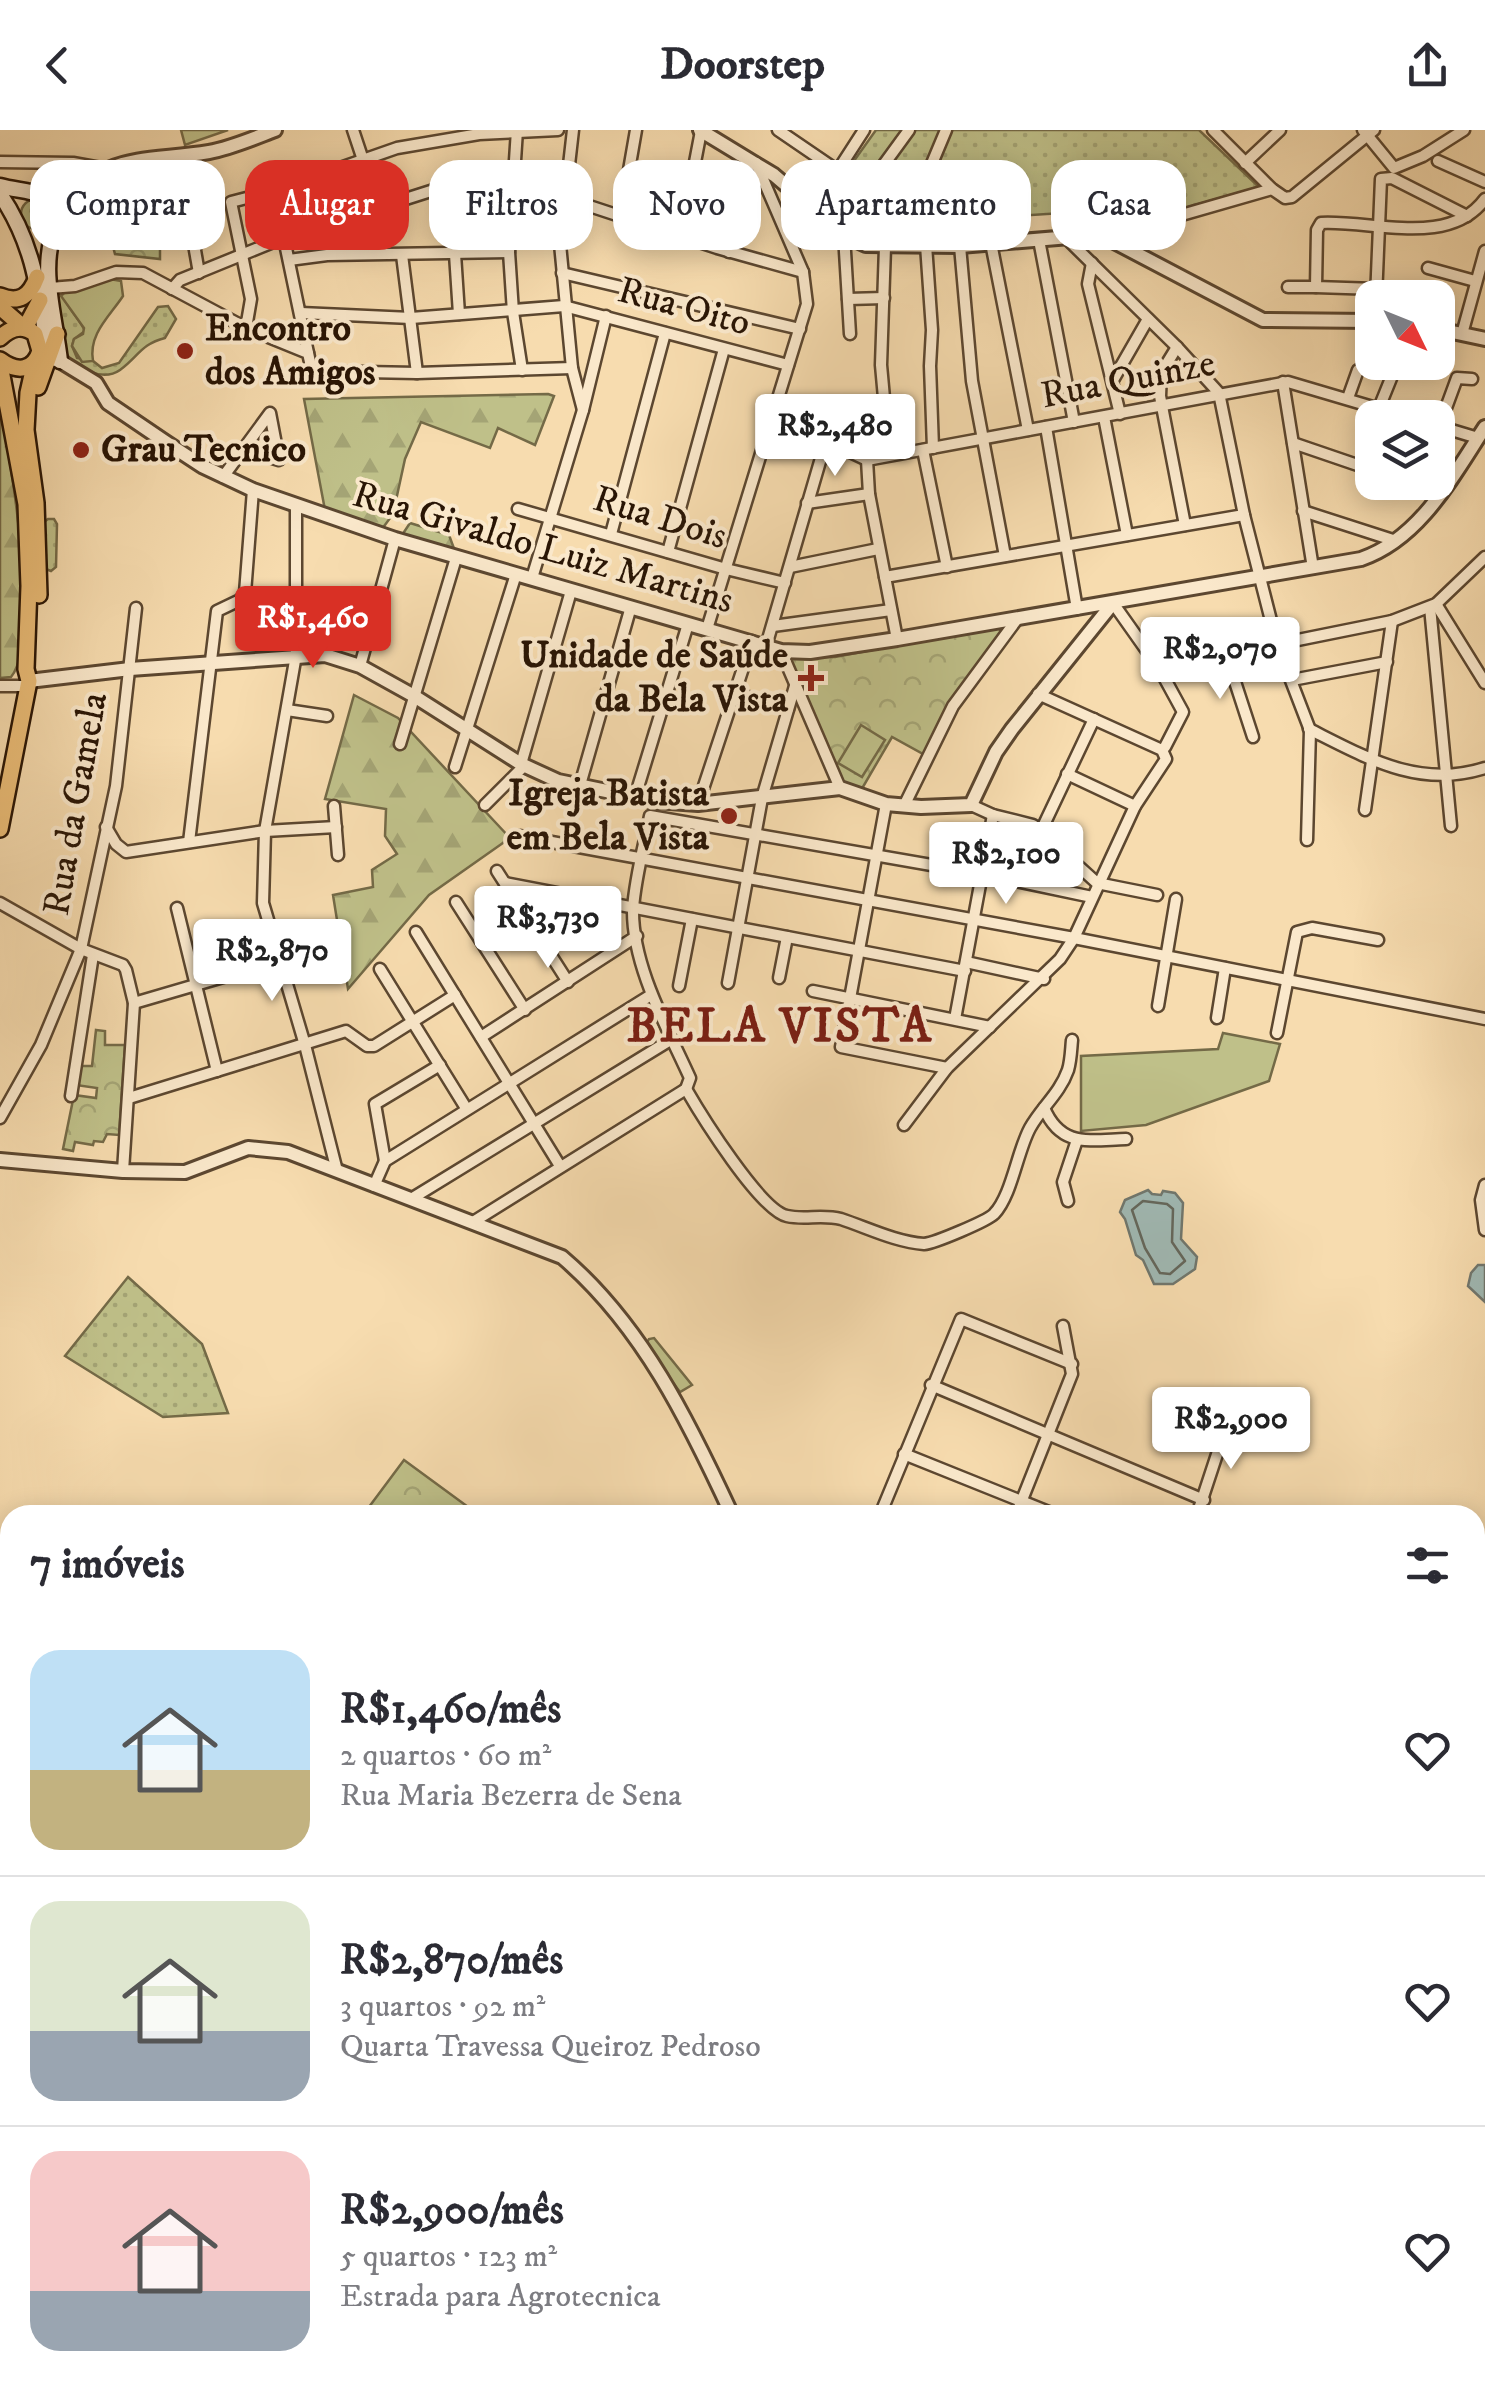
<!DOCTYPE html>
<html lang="pt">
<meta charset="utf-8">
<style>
body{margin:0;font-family:"IM FELL DW Pica",serif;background:#f2f2f3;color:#2b2b33;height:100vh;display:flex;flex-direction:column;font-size:38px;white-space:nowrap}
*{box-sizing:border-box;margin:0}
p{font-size:32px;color:#7c7c81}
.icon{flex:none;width:55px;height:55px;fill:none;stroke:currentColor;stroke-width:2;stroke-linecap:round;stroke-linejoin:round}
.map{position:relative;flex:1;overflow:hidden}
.drawer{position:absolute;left:0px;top:1375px;width:1485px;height:892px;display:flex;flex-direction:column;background:#fff;border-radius:30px 30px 0 0;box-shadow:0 5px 25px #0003}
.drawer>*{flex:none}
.banner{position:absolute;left:30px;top:30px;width:1425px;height:90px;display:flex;gap:20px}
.needle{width:65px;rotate:133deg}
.fabs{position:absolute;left:1355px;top:150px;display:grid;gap:20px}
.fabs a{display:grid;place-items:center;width:100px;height:100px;border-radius:20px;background:#fff;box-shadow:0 5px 25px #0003;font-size:50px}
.price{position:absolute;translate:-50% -85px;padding:0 22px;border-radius:10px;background:#fff;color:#222;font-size:32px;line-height:65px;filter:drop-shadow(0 2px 5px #0008)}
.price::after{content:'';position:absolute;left:50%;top:60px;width:30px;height:22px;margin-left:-15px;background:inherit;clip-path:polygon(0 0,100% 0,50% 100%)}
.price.current{background:#d93025;color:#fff}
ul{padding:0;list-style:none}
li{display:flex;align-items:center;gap:30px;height:250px;padding:0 30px}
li+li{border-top:2px solid #e1e1e2}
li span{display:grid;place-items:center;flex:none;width:280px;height:200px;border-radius:30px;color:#555}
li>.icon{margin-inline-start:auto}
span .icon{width:120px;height:120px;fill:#fffc;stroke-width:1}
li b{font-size:42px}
h2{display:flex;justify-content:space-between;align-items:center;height:120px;padding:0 30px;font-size:42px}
.tag{padding:0 35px;border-radius:30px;background:#fff;box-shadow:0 5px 25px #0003;font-size:35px;line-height:90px}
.tag.current{background:#d93025;color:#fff}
header{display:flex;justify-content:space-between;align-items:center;height:130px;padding:0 30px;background:#fff;font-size:45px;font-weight:700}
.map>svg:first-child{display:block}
</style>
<header><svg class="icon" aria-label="back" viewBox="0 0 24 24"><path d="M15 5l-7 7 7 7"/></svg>Doorstep<svg class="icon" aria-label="share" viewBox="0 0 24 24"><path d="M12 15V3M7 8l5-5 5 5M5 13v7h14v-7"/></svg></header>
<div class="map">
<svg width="1485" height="2266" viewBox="0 0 1485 2266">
<defs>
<pattern id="grass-dots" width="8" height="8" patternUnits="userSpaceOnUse" patternTransform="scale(2.5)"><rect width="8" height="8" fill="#bfc089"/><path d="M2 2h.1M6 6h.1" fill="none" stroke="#a4a475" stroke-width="1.8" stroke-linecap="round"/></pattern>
<pattern id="forest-firs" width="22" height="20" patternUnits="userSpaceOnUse" patternTransform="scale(2.5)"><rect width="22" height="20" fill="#bfc089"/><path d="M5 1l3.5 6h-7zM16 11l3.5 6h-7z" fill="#a4a475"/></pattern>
<pattern id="park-crowns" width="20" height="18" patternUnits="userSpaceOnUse" patternTransform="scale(2.5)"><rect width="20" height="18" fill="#bfc089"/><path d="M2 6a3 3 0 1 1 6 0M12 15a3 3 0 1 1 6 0" fill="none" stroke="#a4a475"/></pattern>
</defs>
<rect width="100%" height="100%" fill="#f7dcaf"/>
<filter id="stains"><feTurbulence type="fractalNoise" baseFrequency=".002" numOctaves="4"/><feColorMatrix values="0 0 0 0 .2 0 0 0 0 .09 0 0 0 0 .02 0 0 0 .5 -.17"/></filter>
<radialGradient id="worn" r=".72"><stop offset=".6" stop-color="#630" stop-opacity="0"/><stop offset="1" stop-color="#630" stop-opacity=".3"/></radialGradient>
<!-- grass -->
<g fill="url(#grass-dots)" stroke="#746a47" stroke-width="2.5">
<polygon points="876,0 1199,0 1259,57 1107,100 1068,92 1062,83 879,95 851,82 858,75 841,49"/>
<path d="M66 161 62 163C63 173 80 189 85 201L74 209 72 216 77 228 93 231 102 238 119 233 158 177 168 176 176 189 165 208C141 214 138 227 120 240 103 252 74 239 65 221 61 212 56 178 54 166Z"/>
<polygon points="48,389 54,389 57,394 56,437 51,441 43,438 44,392"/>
<polygon points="128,1147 202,1214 228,1283 163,1287 65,1226"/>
</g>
<!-- forest -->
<g fill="url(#forest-firs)" stroke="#746a47" stroke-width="2.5">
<polygon points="181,0 228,0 185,15"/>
<polygon points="548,264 554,266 535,315 498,298 490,318 421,292 405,329 393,384 382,399 325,380 304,269"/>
<path d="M0 282C12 329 40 513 11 547L0 548Z"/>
<polygon points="410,393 449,405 456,424 402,405"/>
<polygon points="354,565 398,588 510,708 429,765 348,859 333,765 373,757 372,740 397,724 385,706 386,679 325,669"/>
<polygon points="654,1208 692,1255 680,1262 645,1216 649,1209"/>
</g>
<!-- park -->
<g fill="url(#park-crowns)" stroke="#746a47" stroke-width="2.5">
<circle cx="36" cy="84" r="15"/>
<polygon points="123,110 143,111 160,117 160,129 115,124 112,113"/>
<polygon points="996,497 1003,502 925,625 892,607 860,662 841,652 790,534 793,527 835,527"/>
<polygon points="96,900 105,901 105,915 125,915 119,1005 107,1004 103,1012 94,1011 93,1015 75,1012 73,1021 63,1019 74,965 96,968 97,958 76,955 80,936 92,936"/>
<polygon points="404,1330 479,1385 363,1385"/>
</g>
<!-- garden -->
<g fill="#bfc089" stroke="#746a47" stroke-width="2.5">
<path d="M110 149 121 151 123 166C110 186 88 204 93 231L82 232 72 216 74 209 83 204 84 198 61 166 66 161Z"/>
<polygon points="861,595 885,610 862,647 838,633"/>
<polygon points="1223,903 1280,914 1269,951 1146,995 1081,1001 1081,926 1218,919"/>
</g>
<!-- water -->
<g fill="#a0b9b4" stroke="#70776e" stroke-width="2.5">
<polygon points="1148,1060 1152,1064 1161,1065 1163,1061 1175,1063 1183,1073 1181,1109 1197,1127 1195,1139 1173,1154 1154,1154 1143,1130 1136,1125 1125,1089 1120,1082 1125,1070"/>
<polygon points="1478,1135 1485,1135 1485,1172 1468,1156 1471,1143"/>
</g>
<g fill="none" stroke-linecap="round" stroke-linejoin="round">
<!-- shore -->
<polygon stroke="#64675c" stroke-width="2.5" points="1143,1071 1167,1074 1173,1079 1172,1112 1185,1131 1170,1144 1160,1143 1145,1118 1132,1080"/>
<defs>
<g id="minor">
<polyline points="353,0 379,78"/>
<polyline points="517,0 509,122 513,182 522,240"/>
<polyline points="573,0 560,114 572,238 583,280"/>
<polyline points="778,0 838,41"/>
<polyline points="1213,0 1272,59 1285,68 1292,67 1374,0"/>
<polyline points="1363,0 1394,38 1423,26 1464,0"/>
<polyline points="1438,31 1485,52"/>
<polyline points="0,32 73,33 106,39"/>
<polyline points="1245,33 1280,0"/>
<polyline points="877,44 909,0"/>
<polyline points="692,46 729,122"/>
<polyline points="459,52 455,124 459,184"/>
<polyline points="274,61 308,223"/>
<polyline points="824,62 864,0"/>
<path d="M822 66C837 56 858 38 877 44 891 48 901 59 915 63L923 55 946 0"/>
<polyline points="565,68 717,118 803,142"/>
<polyline points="187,75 199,143"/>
<polyline points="621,86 636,0"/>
<polyline points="681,105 701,1"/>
<polyline points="844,105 850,204"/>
<polyline points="1065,107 1177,217 1219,263 1244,385 1277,514 1310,600 1307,710"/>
<polyline points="1105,107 1272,59"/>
<polyline points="1039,110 1074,292"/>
<polyline points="991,113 1028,300"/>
<polyline points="926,115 932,200 930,236 933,318"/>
<polyline points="960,116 972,251 1005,426"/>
<polyline points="885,117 881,235 885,279"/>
<polyline points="402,125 417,243"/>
<polyline points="289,130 327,125 509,122"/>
<polyline points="1092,133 1088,154 1120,284"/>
<polyline points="1428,138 1475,151"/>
<polyline points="562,143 800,199"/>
<polyline points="1288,157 1316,157"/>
<polyline points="50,158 75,156 116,142 143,143 246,198 308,223 312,241 417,243 572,238"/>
<polyline points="172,159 180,150 283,108 459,52 512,44"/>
<path d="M1376 159 1316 157 1317 100 1321 93C1373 90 1449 118 1485 69"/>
<polyline points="1376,168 1381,49 1392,48 1467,86"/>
<polyline points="848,169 884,168"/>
<polyline points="301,183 411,188 564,176 788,235"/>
<polyline points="246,198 251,169 231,72 274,61 397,18 479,4 558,0"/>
<polyline points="1462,204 1485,121"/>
<polyline points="1177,217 1161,243 1160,266 1185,395"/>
<polyline points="1113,250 1148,189"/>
<polyline points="1283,252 1313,438"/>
<polyline points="1348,268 1358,240"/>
<polyline points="1379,278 1396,236"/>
<polyline points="1104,287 1127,405"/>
<polyline points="768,294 816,306 867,330 1288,252 1410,288"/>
<polyline points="1438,296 1478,308"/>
<polyline points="1046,297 1077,479"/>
<polyline points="1439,297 1457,248 1472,249"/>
<polyline points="1293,313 1372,340"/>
<polyline points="923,320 947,437"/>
<polyline points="867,330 869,364 897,509"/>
<polyline points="223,347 270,283 279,330 253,322"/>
<polyline points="1409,352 1442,363"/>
<polyline points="807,373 869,364"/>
<polyline points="296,375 296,525 265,701 263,773 305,915 337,1041"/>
<polyline points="518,379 726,439 785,453"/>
<polyline points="1303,381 1396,411"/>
<polyline points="611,404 665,203"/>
<polyline points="668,422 724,219"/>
<polyline points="790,437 878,419"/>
<polyline points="885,447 1244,385"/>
<polyline points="532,448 583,280 606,186"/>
<polyline points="1113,473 1159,538 1183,582 1165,617"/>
<polyline points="1436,474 1485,553"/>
<polyline points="1430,477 1451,696"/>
<polyline points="773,496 891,480"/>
<polyline points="707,499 807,174 803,142 756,33"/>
<polyline points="766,516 826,311"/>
<polyline points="781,521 840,658"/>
<polyline points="1226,524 1253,607"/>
<polyline points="360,536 395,409"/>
<polyline points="1159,538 1392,491 1436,474 1485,427"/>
<polyline points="1292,550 1387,532"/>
<polyline points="0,556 28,556"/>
<polyline points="735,563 788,579"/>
<polyline points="287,580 327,586"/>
<path d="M1309 599C1367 628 1419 659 1485 638"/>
<polyline points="400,614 456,428"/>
<polyline points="521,634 571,461"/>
<polyline points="455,637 516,444"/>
<polyline points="1067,644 1135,676"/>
<polyline points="580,655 630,480"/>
<polyline points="635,667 688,494"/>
<polyline points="698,674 752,511"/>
<polyline points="886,674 841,917 947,938"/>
<polyline points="485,675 524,636"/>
<polyline points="971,675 993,685 1033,695 1097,753 1157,765"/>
<polyline points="334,676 338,725"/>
<polyline points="904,676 953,576 1018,488"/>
<polyline points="1365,680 1392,491"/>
<polyline points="106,697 116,714 126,722 265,701 336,697"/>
<polyline points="1041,701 1094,589"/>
<polyline points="519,706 1074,808 1485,889"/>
<polyline points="189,712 217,481 240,470 245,463 253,360"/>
<polyline points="497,741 568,852"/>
<polyline points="505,753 965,841"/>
<polyline points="456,772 525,880"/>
<polyline points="0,773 81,819 123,835 126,840 134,873 123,1041"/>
<polyline points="177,778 217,941"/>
<polyline points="416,802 560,1036"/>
<polyline points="543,812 602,774"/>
<polyline points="966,832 1044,849"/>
<polyline points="380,839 466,978"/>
<polyline points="779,848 787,807"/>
<polyline points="728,853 762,668 795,556"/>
<polyline points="679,856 692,789"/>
<polyline points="813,861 990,897"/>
<polyline points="134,873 281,830"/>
<polyline points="1158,876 1176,769"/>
<polyline points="1217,888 1225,838"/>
<polyline points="955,889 993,685"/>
<polyline points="1277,903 1297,802 1312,798 1378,810"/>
<polyline points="481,907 637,806"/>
<path d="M686 959 690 948C667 897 632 836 633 779 635 748 644 716 650 686L983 744 1092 767"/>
<path d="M686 959C701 985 760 1080 787 1086 805 1090 822 1084 841 1089 868 1098 896 1112 924 1114 935 1113 987 1091 994 1084 1012 1065 1017 1022 1030 998 1041 978 1060 963 1068 940 1071 930 1071 920 1072 910"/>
<polyline points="71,966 93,825"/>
<polyline points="129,968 346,901 367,916 374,916 455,865"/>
<path d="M1044 978C1061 1018 1089 1010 1126 1009"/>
<polyline points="0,988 41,915 81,819 116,656 136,478"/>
<polyline points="904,995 947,938 1060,829 1074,808 1135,676 1166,629 1162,620 1038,564"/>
<polyline points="385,1031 375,974 440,935"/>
<polyline points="1485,1055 1481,1070 1485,1100"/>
<polyline points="374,1056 385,1031 651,865"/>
<polyline points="411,1069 672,909"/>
<polyline points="1068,1071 1063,1052 1077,1010"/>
<polyline points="473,1092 686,959"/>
<polyline points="931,1255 1204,1370"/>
<polyline points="904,1324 1056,1385"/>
<polyline points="880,1385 961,1189 1072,1234"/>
<polyline points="1016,1385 1072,1244 1063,1196"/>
<polyline points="1197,1385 1224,1303"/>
<polyline points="0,1492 10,1493"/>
<polyline points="0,1547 10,1548"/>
<polyline points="9,1707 10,1707"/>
<polyline points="0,1730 10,1730"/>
<polyline points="0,1792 10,1793"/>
<polyline points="0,1964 10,1965"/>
<polyline points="0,2166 10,2044"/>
<polyline points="0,2253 10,2242"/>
<polyline points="478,2258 489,2266"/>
<polyline points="446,2266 457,2258"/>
<polyline points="462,2266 471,2258"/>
</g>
<g id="tertiary">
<polyline points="700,0 774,45 844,105 866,115 960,116 1094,105 1105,107 1263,190 1372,191"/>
<polyline points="40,63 83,53"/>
<path d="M60 87C99 20 142 33 209 22 231 18 254 8 275 0"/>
<polyline points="1438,199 1485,209"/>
<path d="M51 229 60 231 96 253 108 273 164 311 202 336 253 360 395 409 781 521 810 522 897 509 1361 429C1420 409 1453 346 1485 297"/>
<polyline points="29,551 130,539 325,525 360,536 414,566 521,634 558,651 655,671 698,674 840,658 886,674 921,677 971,675 996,622 1012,599 1113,473"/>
<path d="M0 1030 123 1041 185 1042 248 1018 288 1022 562 1127C642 1195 689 1292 732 1385"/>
<polyline points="1475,1684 1485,1688"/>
</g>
<g id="secondary">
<path d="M0 56C26 63 48 58 60 87 36 132 55 183 60 231"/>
<path d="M0 64C36 117 39 166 49 228"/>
</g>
<g id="primary">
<path d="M0 166C19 174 30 166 37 147"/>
<polyline points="0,177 23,197"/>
<polyline points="25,198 40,170"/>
<path d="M0 208C11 197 23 194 35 204L40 221C33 242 16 242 0 230"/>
<polyline points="35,232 28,263 26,300 36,373 39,465"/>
<polyline points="0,235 26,374 29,456 26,539 29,551 0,699"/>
<polyline points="38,257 57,204"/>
</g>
</defs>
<!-- minor casing -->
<use href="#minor" stroke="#5c4730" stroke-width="15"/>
<!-- tertiary casing -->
<use href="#tertiary" stroke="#5c4730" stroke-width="18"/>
<!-- secondary casing -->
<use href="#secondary" stroke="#291505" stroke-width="19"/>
<!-- primary casing -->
<use href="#primary" stroke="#291505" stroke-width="20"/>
<!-- minor -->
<use href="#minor" stroke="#fae8cb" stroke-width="10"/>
<!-- tertiary -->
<use href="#tertiary" stroke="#fae8cb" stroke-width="12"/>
<!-- secondary -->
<use href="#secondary" stroke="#fae8cb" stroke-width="14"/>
<!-- primary -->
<use href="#primary" stroke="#ecbe78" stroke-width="15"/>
</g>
<!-- markers -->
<g fill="#8f2418" stroke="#fae8cb" stroke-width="4">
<circle cx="185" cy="221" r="10"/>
<circle cx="81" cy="320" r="10"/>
<path d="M806 533h10v10h10v10h-10v10h-10v-10h-10v-10h10z"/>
<circle cx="729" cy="686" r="10"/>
</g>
<g text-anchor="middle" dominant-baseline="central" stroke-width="8" stroke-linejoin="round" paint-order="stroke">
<!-- street labels -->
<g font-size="38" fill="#291505" stroke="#fae8cb">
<text transform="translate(684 177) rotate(15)">Rua Oito</text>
<text transform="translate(1128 250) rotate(-11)">Rua Quinze</text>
<text transform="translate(660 388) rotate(17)">Rua Dois</text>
<text transform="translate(543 418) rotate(16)">Rua Givaldo Luiz Martins</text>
<text transform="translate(76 674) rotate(-80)">Rua da Gamela</text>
</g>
<!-- poi labels -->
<g font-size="38" font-weight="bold" fill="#291505" stroke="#fae8cb" text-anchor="start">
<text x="205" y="199">Encontro<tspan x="205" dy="44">dos Amigos</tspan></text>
<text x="101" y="320">Grau Tecnico</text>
<text x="788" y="526" text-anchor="end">Unidade de Saúde<tspan x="788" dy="44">da Bela Vista</tspan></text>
<text x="709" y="664" text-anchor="end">Igreja Batista<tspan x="709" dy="44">em Bela Vista</tspan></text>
</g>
<!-- district labels -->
<g font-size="48" font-weight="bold" letter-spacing="2.5" fill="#7a1f14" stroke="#fae8cb">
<text x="780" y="897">BELA VISTA</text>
</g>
</g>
<rect width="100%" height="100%" filter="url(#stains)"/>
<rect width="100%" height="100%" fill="url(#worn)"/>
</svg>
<div class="fabs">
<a><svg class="needle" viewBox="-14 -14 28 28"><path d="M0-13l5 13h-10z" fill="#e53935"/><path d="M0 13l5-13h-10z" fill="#7c7c81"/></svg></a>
<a><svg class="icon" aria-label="layers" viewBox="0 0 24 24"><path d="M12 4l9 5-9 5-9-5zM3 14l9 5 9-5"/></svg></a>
</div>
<b class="price" style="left:835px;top:349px">R$2,480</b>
<b class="price current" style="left:313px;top:541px">R$1,460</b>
<b class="price" style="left:1220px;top:572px">R$2,070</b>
<b class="price" style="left:1006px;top:777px">R$2,100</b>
<b class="price" style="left:548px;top:841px">R$3,730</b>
<b class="price" style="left:272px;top:874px">R$2,870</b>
<b class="price" style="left:1231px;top:1342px">R$2,900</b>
<div class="banner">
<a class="tag">Comprar</a>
<a class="tag current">Alugar</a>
<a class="tag">Filtros</a>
<a class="tag">Novo</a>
<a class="tag">Apartamento</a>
<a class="tag">Casa</a>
</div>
<section class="drawer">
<h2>7 imóveis<svg class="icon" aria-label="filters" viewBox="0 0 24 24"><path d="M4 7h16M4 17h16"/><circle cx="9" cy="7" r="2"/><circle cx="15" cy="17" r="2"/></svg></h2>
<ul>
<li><span style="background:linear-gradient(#bfe0f5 60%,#c2b280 0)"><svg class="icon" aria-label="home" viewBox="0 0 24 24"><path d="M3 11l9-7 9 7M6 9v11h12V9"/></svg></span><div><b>R$1,460/mês</b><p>2 quartos · 60 m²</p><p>Rua Maria Bezerra de Sena</p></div><svg class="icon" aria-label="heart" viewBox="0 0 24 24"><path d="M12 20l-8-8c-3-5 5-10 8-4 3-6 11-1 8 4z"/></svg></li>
<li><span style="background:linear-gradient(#dfe7d0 65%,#9aa5b1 0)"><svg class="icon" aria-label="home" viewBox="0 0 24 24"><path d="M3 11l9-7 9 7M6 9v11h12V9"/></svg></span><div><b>R$2,870/mês</b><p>3 quartos · 92 m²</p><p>Quarta Travessa Queiroz Pedroso</p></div><svg class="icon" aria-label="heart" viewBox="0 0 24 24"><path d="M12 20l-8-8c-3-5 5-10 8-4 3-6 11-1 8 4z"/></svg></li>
<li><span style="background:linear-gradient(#f6c9c9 70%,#9aa5b1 0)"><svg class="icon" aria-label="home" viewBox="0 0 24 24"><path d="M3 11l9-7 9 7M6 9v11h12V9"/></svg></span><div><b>R$2,900/mês</b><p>5 quartos · 123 m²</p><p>Estrada para Agrotecnica</p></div><svg class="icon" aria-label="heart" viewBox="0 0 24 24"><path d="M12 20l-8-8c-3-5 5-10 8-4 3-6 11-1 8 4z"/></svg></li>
</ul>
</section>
</div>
